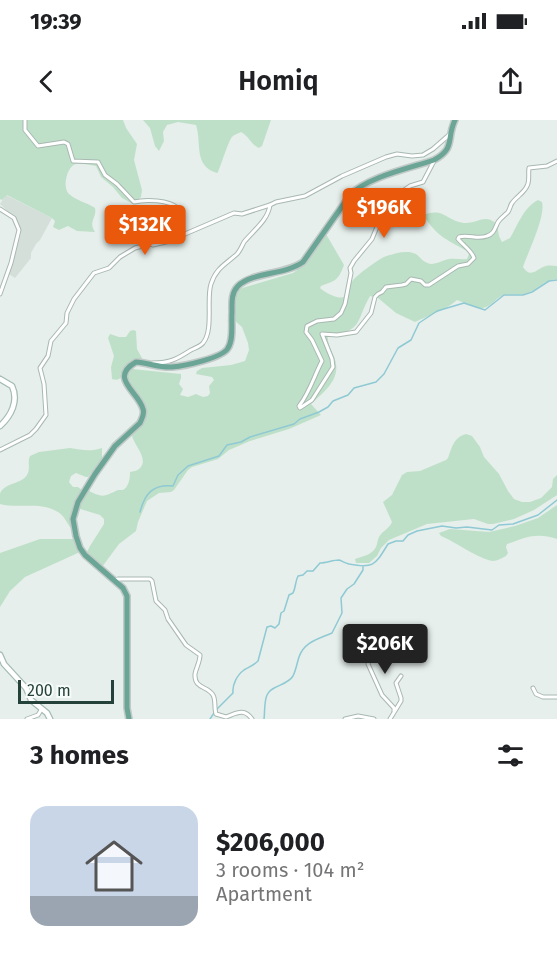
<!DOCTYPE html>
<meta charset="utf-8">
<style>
body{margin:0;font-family:"Fira Sans",sans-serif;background:#f2f2f2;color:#202124;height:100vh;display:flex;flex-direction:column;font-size:22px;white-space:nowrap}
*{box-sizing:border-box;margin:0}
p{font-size:20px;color:#757577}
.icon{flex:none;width:33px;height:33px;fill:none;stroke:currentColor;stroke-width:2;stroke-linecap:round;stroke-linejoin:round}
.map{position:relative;height:599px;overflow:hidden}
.drawer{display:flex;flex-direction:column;background:#fff;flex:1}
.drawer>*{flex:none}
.scale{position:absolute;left:18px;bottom:15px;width:96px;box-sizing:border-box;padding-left:6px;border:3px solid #24423a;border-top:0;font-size:16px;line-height:21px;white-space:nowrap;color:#24423a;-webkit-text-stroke:4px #f7fbf9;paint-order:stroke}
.price{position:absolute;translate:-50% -51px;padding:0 14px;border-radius:6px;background:#ea580c;color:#fff;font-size:20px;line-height:39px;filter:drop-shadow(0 2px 3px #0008)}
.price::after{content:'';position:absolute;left:50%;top:36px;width:18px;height:14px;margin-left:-9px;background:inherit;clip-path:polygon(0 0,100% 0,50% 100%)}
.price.selected{background:#222;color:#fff}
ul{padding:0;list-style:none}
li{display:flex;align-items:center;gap:18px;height:150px;padding:0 30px}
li+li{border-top:2px solid #e0e0e0}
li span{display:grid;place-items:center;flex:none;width:168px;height:120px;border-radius:18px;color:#555}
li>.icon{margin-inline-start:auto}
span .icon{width:72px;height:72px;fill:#fffc;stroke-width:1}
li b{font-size:26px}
h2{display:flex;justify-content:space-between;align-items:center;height:72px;padding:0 30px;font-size:26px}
.status{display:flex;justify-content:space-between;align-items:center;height:42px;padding:0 30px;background:#fff;direction:ltr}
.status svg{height:16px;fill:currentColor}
header{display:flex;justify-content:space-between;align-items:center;height:78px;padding:0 30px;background:#fff;font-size:27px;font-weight:600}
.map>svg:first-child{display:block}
</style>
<div class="status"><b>19:39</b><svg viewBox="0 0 49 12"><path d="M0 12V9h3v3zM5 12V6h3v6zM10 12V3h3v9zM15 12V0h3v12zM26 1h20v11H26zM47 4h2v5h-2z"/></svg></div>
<header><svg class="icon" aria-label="back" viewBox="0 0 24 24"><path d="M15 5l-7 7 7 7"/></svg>Homiq<svg class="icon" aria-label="share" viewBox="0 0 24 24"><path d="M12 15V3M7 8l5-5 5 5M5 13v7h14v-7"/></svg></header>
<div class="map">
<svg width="557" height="599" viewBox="0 0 557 599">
<rect width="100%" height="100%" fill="#e6efeb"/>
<!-- built -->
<polygon fill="#d4dfda" points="6,75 52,98 40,120 36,124 31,133 31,138 15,158 9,154 15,130 21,114 18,101 0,84"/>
<!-- green -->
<g fill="#bfe0c8">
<path d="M0 0H123L126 8 137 24 134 40 142 70 141 77 133 84 122 78 113 67 101 57 96 46C90 45 82 43 76 44 67 46 62 67 69 74 75 80 88 83 95 88 97 98 88 101 95 112L77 111 68 106 59 110 53 107 55 101 52 98 7 75 2 80 0 79Z"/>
<path d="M143 0H271L262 26 259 28C251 25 249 16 241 12 237 14 235 14 232 17 229 20 221 45 218 52L217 53C193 46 202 23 196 5L178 2 167 5 163 12 164 21 159 31 155 26 150 8Z"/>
<path d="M538 80 542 82C546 96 528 132 523 147 531 159 536 149 546 146 550 145 553 146 557 146V159C543 160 539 169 527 173 520 176 511 173 504 175 497 177 494 183 488 186 478 192 466 183 457 180 445 191 429 195 415 202L396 193 378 178 370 176C355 202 364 211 328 215 327 224 331 229 334 237 343 258 324 272 311 284L321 295 289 309 250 321 229 330 218 339 192 347 188 350 174 370 171 372 159 373 147 381 138 402 136 411 119 424 102 447 86 434 90 426 104 404V399L100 395 77 388 87 370C103 378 103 377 118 370 120 370 121 370 123 370 129 367 130 358 130 352 133 351 137 351 139 349 150 340 134 325 132 316 164 282 131 284 127 256L132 249 181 254V258L179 264 183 269 180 275 188 277 196 274 203 277 208 276 210 273 209 266 214 260 212 257 196 254 197 251 202 248 231 245 245 241 249 230 248 223 242 207 235 201 232 181 236 173 242 168 293 153 304 145 326 114 344 145C338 161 336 160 321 166L320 168C324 172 340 181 345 176 348 173 349 167 351 163 355 156 376 141 384 137 392 134 407 129 416 134 421 138 424 143 431 144 437 144 443 140 449 139 455 138 461 140 467 139L469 134 467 131C445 119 437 116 423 95 444 87 445 100 464 103 479 104 483 93 497 104L499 116 502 122 510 118C518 105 523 88 538 80Z"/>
<path d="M133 210 136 211 137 229 143 240 129 243C127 246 121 258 119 259 118 260 114 260 112 259L111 247 114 236 108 218 110 214 119 217H126L130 211Z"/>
<path d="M466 314 472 316 480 327 484 337 499 354 508 371 514 379 522 382H530L541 378 552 367 553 359 557 355V375L534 390 514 399 493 404H488L474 399 427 404 389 420 381 428 377 436 369 443H356L355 439C363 436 372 435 376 427 377 425 378 418 379 417 382 411 389 409 392 402L383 382 392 375 402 355 407 352 420 351 446 340 448 338C452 327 454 317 466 314Z"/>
<path d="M70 328C81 330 91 332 102 328V339L88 357H86L76 353 71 356 69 362 73 367H78L83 371C74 386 71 392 73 411 68 405 64 395 58 392 40 381 18 389 0 384 0 381 0 377 0 374 3 363 22 364 27 355 31 348 27 342 30 336L39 332Z"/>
<path d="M557 385V419C537 412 526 417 507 424L506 427 508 433 506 436C502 438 497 441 493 441 478 439 456 422 441 416L439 413 450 409 489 412 515 406 538 398Z"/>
<polygon points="40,419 74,419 80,432 25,457 10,471 0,487 0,433"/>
</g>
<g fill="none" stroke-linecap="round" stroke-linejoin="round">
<!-- stream -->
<g stroke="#8ec9d4" stroke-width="1.5">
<path d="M140 392C145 373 153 364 173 366L178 355 188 346 219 336 227 325 241 322 250 317 294 304 300 299 319 292 328 287 333 281 348 275 354 268 376 262 384 254 398 228 411 220 419 203 437 191 464 183 485 190 504 175H523L532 172 549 161 557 160"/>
<path d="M217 589 233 573C232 565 237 555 244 550 249 547 253 546 258 541L267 507 271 506 275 508 279 504 281 493 284 491 289 475 293 473C296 467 295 462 298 456L303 455 307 451H313L320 443C326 443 333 440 339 440 342 441 345 443 349 444 374 449 375 445 388 424L396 421H403L408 415 417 411 442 406 456 408 467 407 492 410 499 405 513 404 538 395 557 380"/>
<polyline points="210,599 214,593"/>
<path d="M264 599C265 591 264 582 267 575 271 565 287 566 293 556 296 550 297 543 299 537 304 522 318 519 332 513L342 493 341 478 347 469 354 464 363 450V447"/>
</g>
<defs>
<g id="minor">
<path d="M434 41 423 62 410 66 384 84 381 97 372 119 354 141 350 148 351 153 345 184 341 193 334 199 317 201 307 206 306 212 312 220 322 241C314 256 310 272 299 286L300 288 312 280 333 247 332 239 322 214 337 215 356 212 371 193 375 177 378 174 382 172 386 167 402 165 406 164 411 159 421 161 425 165H429L458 146 468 144 474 138C472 131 463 125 458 119L459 117C468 114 478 120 487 116 494 114 495 108 498 102 501 98 505 95 508 92 510 89 510 86 512 83 516 77 524 73 527 66 530 61 528 53 529 48L547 46 557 41"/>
<polyline points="0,89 14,98 19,110 11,143 0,174"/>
<polyline points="150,124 153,125 174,120 185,114 234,93 242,94 270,85"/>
<path d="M153 243C170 243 177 239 191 230 195 228 201 226 203 223 214 210 206 179 211 164 216 148 226 144 237 134 240 131 242 126 244 122 254 110 268 100 270 85L276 82 305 76 342 56 386 37 397 34 412 36 423 35 433 29 449 15"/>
<path d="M0 330 30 315 36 309 46 295 44 264 40 248 48 236 51 221 66 203 67 193 74 179 94 153 109 148 120 137 135 128 150 124 167 113 179 96 178 88C169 80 146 79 134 82L117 64 105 55 98 42 73 41 68 24 64 22 38 26 25 10V0"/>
<path d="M115 460 118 459H150L152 461 156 481 165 490 168 499 186 525 200 535C200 542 196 548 195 554 194 569 208 566 213 575 216 580 214 588 216 594L226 597C237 593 244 588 252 599"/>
<path d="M380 509C375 520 372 533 368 544L382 575 394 588V591"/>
<polyline points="533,568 536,574 543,577 557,577"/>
<polyline points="27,599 38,595 41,590"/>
<polyline points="345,599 358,596 374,599"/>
<polyline points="390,599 401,581 401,578 396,563 401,556"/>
</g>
<g id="secondary">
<path d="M0 259 12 266C19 281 11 296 0 306"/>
<polyline points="0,535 4,544 26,568 31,580 47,593 50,599"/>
</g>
<path id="primary" d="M129 599 127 588V476L123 468 85 435 80 428 76 416 73 399 78 382 95 354 115 326 140 303C142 298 145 294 143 289 139 272 108 258 136 242 148 243 161 248 172 247 184 246 223 238 228 228 234 219 231 203 232 192 232 183 231 173 238 166 252 152 285 155 303 142L350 75C367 57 410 48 434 40 456 28 446 19 455 0"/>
</defs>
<!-- minor casing -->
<use href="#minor" stroke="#a8b8b2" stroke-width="5"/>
<!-- secondary casing -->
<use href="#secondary" stroke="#a4bbb3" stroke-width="7"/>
<!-- primary casing -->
<use href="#primary" stroke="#c2cac8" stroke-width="8"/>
<!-- minor -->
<use href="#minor" stroke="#fff" stroke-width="3"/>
<!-- secondary -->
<use href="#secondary" stroke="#fff" stroke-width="4.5"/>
<!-- primary -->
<use href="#primary" stroke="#6aa596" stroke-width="5"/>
</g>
</svg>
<div class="scale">200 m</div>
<b class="price" style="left:384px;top:119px">$196K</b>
<b class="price" style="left:145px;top:136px">$132K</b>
<b class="price selected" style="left:385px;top:555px">$206K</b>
</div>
<section class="drawer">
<h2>3 homes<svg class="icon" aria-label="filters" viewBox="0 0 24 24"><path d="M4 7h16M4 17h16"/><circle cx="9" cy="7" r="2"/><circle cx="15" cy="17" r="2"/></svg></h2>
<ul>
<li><span style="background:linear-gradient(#c9d6e8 75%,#9aa5b1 0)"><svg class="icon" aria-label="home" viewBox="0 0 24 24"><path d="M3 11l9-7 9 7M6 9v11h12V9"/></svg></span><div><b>$206,000</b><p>3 rooms · 104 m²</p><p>Apartment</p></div></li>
</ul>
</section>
